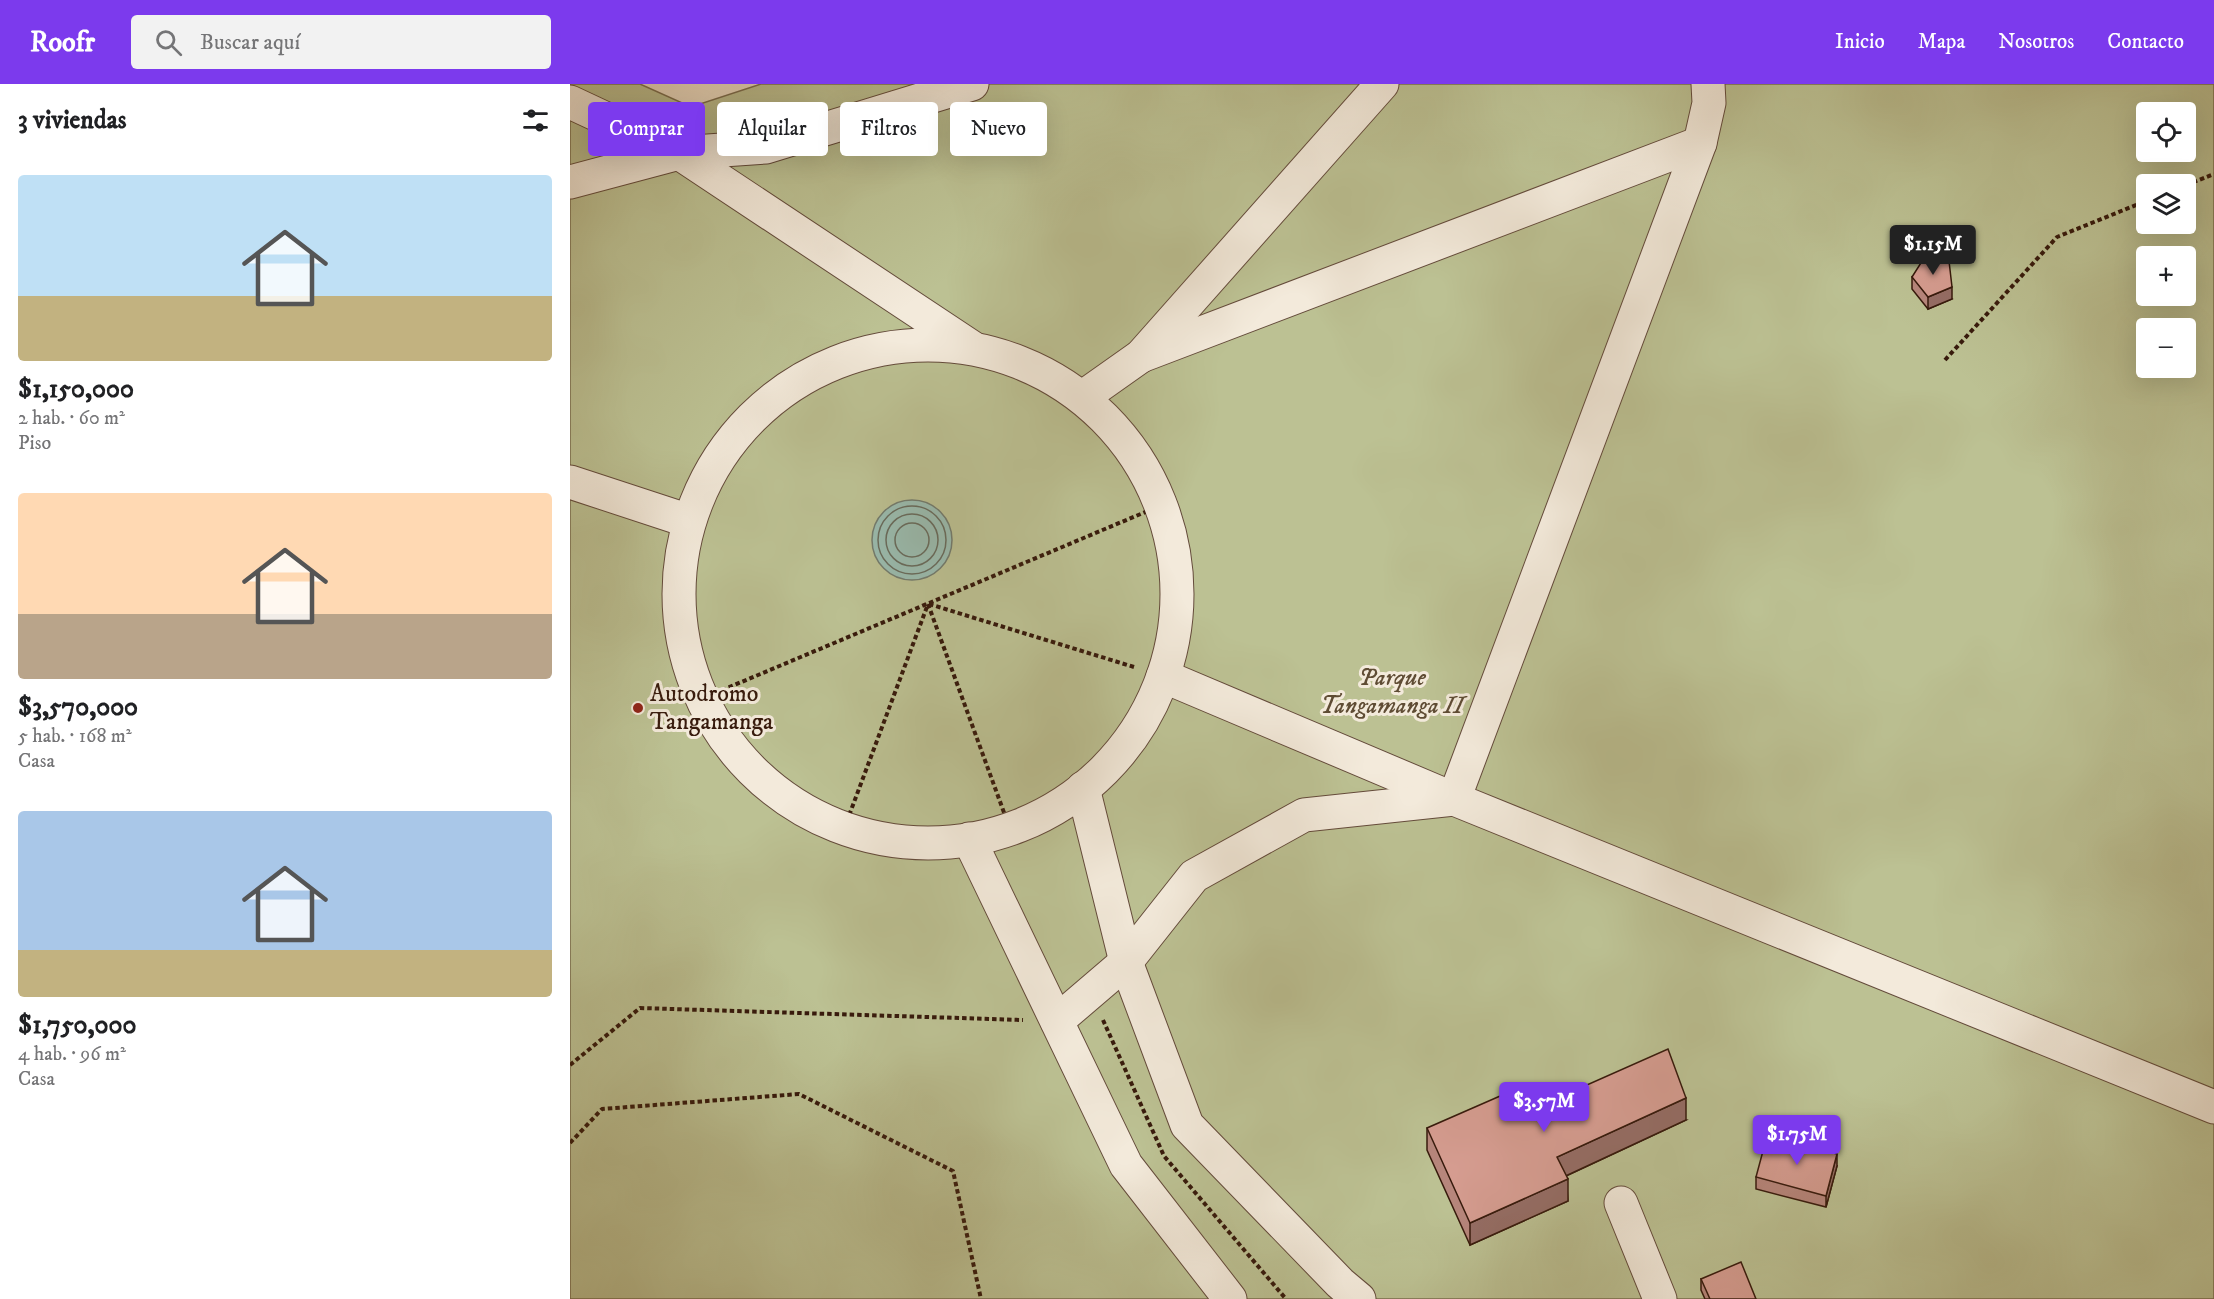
<!DOCTYPE html>
<html lang="es">
<meta charset="utf-8">
<style>
body{margin:0;font-family:"IM FELL DW Pica",serif;background:#f2f2f2;color:#202124;height:100vh;display:flex;flex-direction:column;font-size:22px;white-space:nowrap}
*{box-sizing:border-box;margin:0}
p{font-size:20px;color:#757577}
.icon{flex:none;width:33px;height:33px;fill:none;stroke:currentColor;stroke-width:2;stroke-linecap:round;stroke-linejoin:round}
.map{position:relative;flex:1;overflow:hidden}
.sheet{display:flex;flex-direction:column;background:#fff;width:570px}
.sheet>*{flex:none}
.banner{position:absolute;left:18px;top:18px;width:570px;height:54px;display:flex;gap:12px}
.fabs{position:absolute;left:1566px;top:18px;display:grid;gap:12px}
.fabs a{display:grid;place-items:center;width:60px;height:60px;border-radius:6px;background:#fff;box-shadow:0 6px 24px #0002;font-size:30px}
.price{position:absolute;translate:-50% -51px;padding:0 14px;border-radius:6px;background:#7c3aed;color:#fff;font-size:20px;line-height:39px;filter:drop-shadow(0 2px 3px #0008)}
.price::after{content:'';position:absolute;left:50%;top:36px;width:18px;height:14px;margin-left:-9px;background:inherit;clip-path:polygon(0 0,100% 0,50% 100%)}
.price.selected{background:#222;color:#fff}
ul{padding:0;list-style:none}
li{display:grid;align-content:center;gap:12px;height:318px;padding:0 18px}
li span{display:grid;place-items:center;height:186px;border-radius:6px;color:#555}
li>.icon{margin-inline-start:auto}
span .icon{width:108px;height:108px;fill:#fffc;stroke-width:1}
li b{font-size:26px}
h2{display:flex;justify-content:space-between;align-items:center;height:72px;padding:0 18px;font-size:26px}
.chip{padding:0 21px;border-radius:6px;background:#fff;box-shadow:0 6px 24px #0002;font-size:21px;line-height:54px}
.chip.selected{background:#7c3aed;color:#fff}
header{display:flex;align-items:center;gap:36px;box-sizing:border-box;height:84px;padding:0 30px;background:#7c3aed;color:#fff}
header strong{font-size:28px}
nav{display:flex;gap:33px;margin-inline-start:auto;font-size:21px}
.search{width:420px;height:54px;background:#f2f2f2;display:flex;align-items:center;gap:15px;box-sizing:border-box;padding:0 21px;border-radius:6px;color:#757577;font-size:22px}
main{display:flex;flex:1;min-height:0}
.map>svg:first-child{display:block}
</style>
<header>
<strong>Roofr</strong>
<div class="search"><svg class="icon" aria-label="search" viewBox="0 0 24 24"><circle cx="10" cy="10" r="6"/><path d="M15 15l6 6"/></svg>Buscar aquí</div>
<nav><a>Inicio</a><a>Mapa</a><a>Nosotros</a><a>Contacto</a></nav>
</header>
<main>
<section class="sheet">
<h2>3 viviendas<svg class="icon" aria-label="filters" viewBox="0 0 24 24"><path d="M4 7h16M4 17h16"/><circle cx="9" cy="7" r="2"/><circle cx="15" cy="17" r="2"/></svg></h2>
<ul>
<li><span style="background:linear-gradient(#bfe0f5 65%,#c2b280 0)"><svg class="icon" aria-label="home" viewBox="0 0 24 24"><path d="M3 11l9-7 9 7M6 9v11h12V9"/></svg></span><div><b>$1,150,000</b><p>2 hab. · 60 m²</p><p>Piso</p></div></li>
<li><span style="background:linear-gradient(#ffd9b3 65%,#b9a48a 0)"><svg class="icon" aria-label="home" viewBox="0 0 24 24"><path d="M3 11l9-7 9 7M6 9v11h12V9"/></svg></span><div><b>$3,570,000</b><p>5 hab. · 168 m²</p><p>Casa</p></div></li>
<li><span style="background:linear-gradient(#a9c7e8 75%,#c2b280 0)"><svg class="icon" aria-label="home" viewBox="0 0 24 24"><path d="M3 11l9-7 9 7M6 9v11h12V9"/></svg></span><div><b>$1,750,000</b><p>4 hab. · 96 m²</p><p>Casa</p></div></li>
</ul>
</section>
<div class="map">
<svg width="1644" height="1215" viewBox="0 0 1644 1215">
<rect width="100%" height="100%" fill="#eddfc7"/>
<filter id="stains"><feTurbulence type="fractalNoise" baseFrequency=".00333" numOctaves="4"/><feColorMatrix values="0 0 0 0 .2 0 0 0 0 .09 0 0 0 0 .02 0 0 0 .5 -.17"/></filter>
<radialGradient id="worn" r=".72"><stop offset=".6" stop-color="#630" stop-opacity="0"/><stop offset="1" stop-color="#630" stop-opacity=".3"/></radialGradient>
<!-- green -->
<path fill="#bcc193" stroke="#7a6e50" stroke-width="1.5" fill-rule="evenodd" d="M0 0H70L121 23 191 0H1644V1215H0ZM1576 28H1616V68H1576ZM1576 100H1616V140H1576ZM1576 172H1616V212H1576ZM1576 244H1616V284H1576Z"/>
<!-- water -->
<circle fill="#9abdb1" stroke="#727c6f" stroke-width="1.5" cx="342" cy="456" r="40"/>
<g fill="none" stroke-linecap="round" stroke-linejoin="round">
<!-- shore -->
<g stroke="#686c5e" stroke-width="1.5">
<circle cx="342" cy="456" r="34"/>
<circle cx="342" cy="456" r="26"/>
<circle cx="342" cy="456" r="17"/>
</g>
<defs>
<g id="minor">
<polyline points="0,18 109,69 196,63 402,0"/>
<polyline points="0,98 109,69 403,264"/>
<circle cx="358" cy="510" r="249"/>
<polyline points="571,272 1130,59"/>
<polyline points="513,313 571,272 812,0"/>
<polyline points="0,398 119,437"/>
<polyline points="593,592 884,715 1644,1023"/>
<polyline points="513,704 556,878 617,1041 770,1199 789,1215"/>
<polyline points="399,755 556,1081 660,1215"/>
<polyline points="487,937 556,878 624,792 734,731 884,715 1130,59 1139,19 1138,0"/>
<polyline points="1051,1119 1090,1215"/>
</g>
</defs>
<!-- minor casing -->
<use href="#minor" stroke="#644b3b" stroke-width="35"/>
<!-- path -->
<g stroke="#371a0c" stroke-width="4" stroke-dasharray="4.5 3" stroke-linecap="butt">
<polyline points="1616,101 1644,90"/>
<polyline points="1375,276 1487,153 1576,117"/>
<polyline points="358,520 440,745"/>
<polyline points="359,520 564,583"/>
<polyline points="131,615 592,421"/>
<polyline points="274,745 358,520"/>
<polyline points="533,936 594,1072 716,1215"/>
<polyline points="0,981 70,924 453,936"/>
<polyline points="0,1059 32,1025 229,1010 383,1087 411,1215"/>
</g>
<!-- minor -->
<use href="#minor" stroke="#f3eadb" stroke-width="33"/>
</g>
<!-- wall -->
<g fill="#b7867c" stroke="#371a0c" stroke-width="1.5">
<polygon points="1342,193 1382,215 1358,225 1342,205"/>
<polygon points="965,1024 1116,1036 996,1092 998,1117 900,1161 857,1066 857,1044"/>
<polygon points="1267,1082 1256,1123 1186,1105 1186,1093"/>
<polygon points="1131,1195 1186,1215 1135,1215 1131,1206"/>
</g>
<!-- shaded-wall -->
<g fill="#956d65" stroke="#371a0c" stroke-width="1.5">
<polygon points="1382,203 1382,215 1358,225 1358,213"/>
<polygon points="1116,1014 1116,1036 987,1096 987,1073"/>
<polygon points="1267,1070 1267,1082 1256,1123 1256,1112"/>
<polygon points="998,1095 998,1117 900,1161 900,1139"/>
</g>
<!-- building -->
<g fill="#d59c90" stroke="#371a0c" stroke-width="1.5">
<polygon points="1354,174 1379,177 1382,203 1358,213 1342,193"/>
<polygon points="1098,965 1116,1014 987,1073 998,1095 900,1139 857,1044 953,1002 965,1024"/>
<polygon points="1197,1052 1267,1070 1256,1112 1186,1093"/>
<polygon points="1171,1178 1186,1215 1140,1215 1131,1195"/>
</g>
<!-- markers -->
<circle fill="#8f2418" stroke="#f3eadb" stroke-width="2" cx="68" cy="624" r="6"/>
<g text-anchor="middle" dominant-baseline="central" stroke-width="6" stroke-linejoin="round" paint-order="stroke">
<!-- park labels -->
<g font-size="24" font-style="italic" fill="#5f4c34" stroke="#f3eadb">
<text x="822" y="594">Parque<tspan x="822" dy="28">Tangamanga II</tspan></text>
</g>
<!-- poi labels -->
<g font-size="24" fill="#371a0c" stroke="#f3eadb" text-anchor="start">
<text x="80" y="610">Autodromo<tspan x="80" dy="28">Tangamanga</tspan></text>
</g>
</g>
<rect width="100%" height="100%" filter="url(#stains)"/>
<rect width="100%" height="100%" fill="url(#worn)"/>
</svg>
<div class="fabs">
<a><svg class="icon" aria-label="locate" viewBox="0 0 24 24"><circle cx="12" cy="12" r="6"/><path d="M12 2v4M12 18v4M2 12h4M18 12h4"/></svg></a>
<a><svg class="icon" aria-label="layers" viewBox="0 0 24 24"><path d="M12 4l9 5-9 5-9-5zM3 14l9 5 9-5"/></svg></a>
<a>+</a>
<a>−</a>
</div>
<b class="price selected" style="left:1363px;top:192px">$1.15M</b>
<b class="price" style="left:974px;top:1049px">$3.57M</b>
<b class="price" style="left:1227px;top:1082px">$1.75M</b>
<div class="banner">
<a class="chip selected">Comprar</a>
<a class="chip">Alquilar</a>
<a class="chip">Filtros</a>
<a class="chip">Nuevo</a>
</div>
</div>
</main>
